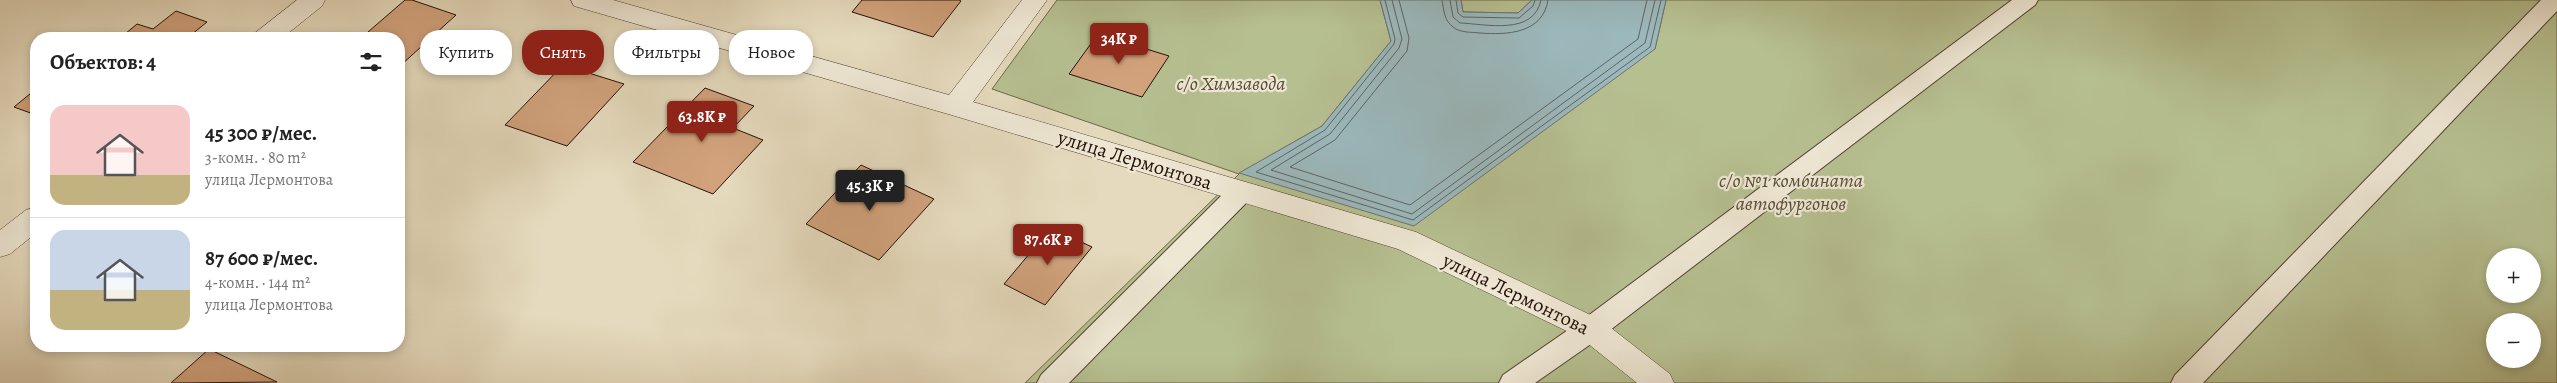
<!DOCTYPE html>
<html lang="ru">
<meta charset="utf-8">
<style>
body{margin:0;font-family:Alegreya,serif;background:#f6f6f6;color:#222;height:100vh;display:flex;flex-direction:column;font-size:19px;white-space:nowrap}
*{box-sizing:border-box;margin:0}
p{font-size:16px;color:#767676}
.icon{flex:none;width:28px;height:28px;fill:none;stroke:currentColor;stroke-width:2;stroke-linecap:round;stroke-linejoin:round}
.map{position:relative;flex:1;overflow:hidden}
.panel{position:absolute;left:30px;top:32px;width:375px;height:320px;display:flex;flex-direction:column;background:#fff;border-radius:20px;box-shadow:0 2px 8px #0003}
.panel>*{flex:none}
.top-card{position:absolute;left:420px;top:30px;width:475px;height:45px;display:flex;gap:10px}
.fabs{position:absolute;left:2486px;top:248px;display:grid;gap:10px}
.fabs a{display:grid;place-items:center;width:55px;height:55px;border-radius:50%;background:#fff;box-shadow:0 2px 8px #0003;font-size:25px}
.price{position:absolute;translate:-50% -42px;padding:0 11px;border-radius:5px;background:#8f2418;color:#fff;font-size:16px;line-height:32px;filter:drop-shadow(0 1px 2px #0008)}
.price::after{content:'';position:absolute;left:50%;top:30px;width:15px;height:11px;margin-left:-8px;background:inherit;clip-path:polygon(0 0,100% 0,50% 100%)}
.price.current{background:#222;color:#fff}
ul{padding:0;list-style:none}
li{display:flex;align-items:center;gap:15px;height:125px;padding:0 20px}
li+li{border-top:1px solid #e0e0e0}
li span{display:grid;place-items:center;flex:none;width:140px;height:100px;border-radius:15px;color:#555}
li>.icon{margin-inline-start:auto}
span .icon{width:60px;height:60px;fill:#fffc;stroke-width:1}
li b{font-size:21px}
h2{display:flex;justify-content:space-between;align-items:center;height:60px;padding:0 20px;font-size:21px}
.pill{padding:0 18px;border-radius:20px;background:#fff;box-shadow:0 2px 8px #0003;font-size:18px;line-height:45px}
.pill.current{background:#8f2418;color:#fff}
.map>svg:first-child{display:block}
</style>
<div class="map">
<svg width="2557" height="383" viewBox="0 0 2557 383">
<rect width="100%" height="100%" fill="#e5dabd"/>
<filter id="stains"><feTurbulence type="fractalNoise" baseFrequency=".004" numOctaves="4"/><feColorMatrix values="0 0 0 0 .2 0 0 0 0 .09 0 0 0 0 .02 0 0 0 .5 -.17"/></filter>
<radialGradient id="worn" r=".72"><stop offset=".6" stop-color="#630" stop-opacity="0"/><stop offset="1" stop-color="#630" stop-opacity=".3"/></radialGradient>
<!-- green -->
<g fill="#b6bf90" stroke="#6d684b" fill-rule="evenodd">
<path d="M1057 0H1380L1391 41 1322 126 1240 173 1655 49 1666 0H2557V383H1025L1239 174 992 89ZM2495 256H2532V294H2495ZM2495 321H2532V359H2495Z"/>
<polygon points="1461,0 1532,0 1518,13 1463,12"/>
</g>
<!-- water -->
<polygon fill="#9bb8bc" stroke="#6b7573" points="1380,0 1461,0 1463,12 1518,13 1532,0 1666,0 1655,49 1414,226 1239,173 1322,126 1391,41"/>
<g fill="none" stroke-linecap="round" stroke-linejoin="round">
<!-- shore -->
<g stroke="#606461" stroke-width="1">
<polyline points="1385,0 1395,39 1394,44 1325,130 1256,172 1413,220 1650,47 1661,0"/>
<polyline points="1392,0 1402,39 1399,48 1330,134 1271,170 1412,214 1645,43 1655,0"/>
<polyline points="1399,0 1409,38 1407,51 1335,140 1290,167 1410,205 1638,39 1647,0"/>
<path d="M1442 0C1444 11 1444 20 1453 27 1460 33 1472 32 1480 33 1506 35 1543 34 1548 0"/>
<path d="M1450 0 1453 17 1460 23C1486 24 1534 36 1541 0"/>
<polyline points="1456,0 1458,13 1463,17 1519,18 1533,6 1535,0"/>
</g>
</g>
<!-- building -->
<g fill="#d1a27c" stroke="#241006">
<polygon points="405,0 412,0 456,15 400,66 399,39 384,39 385,37 368,32"/>
<polygon points="862,0 959,0 961,1 933,37 852,12"/>
<polygon points="176,11 207,22 186,39 119,39 137,24 153,29"/>
<polygon points="1098,34 1169,56 1142,97 1069,74"/>
<polygon points="563,65 624,84 567,146 505,125"/>
<polygon points="705,88 754,106 733,128 763,140 713,194 633,162"/>
<polygon points="36,89 36,115 14,107"/>
<polygon points="861,165 934,199 879,260 806,224"/>
<polygon points="1051,228 1092,247 1045,305 1004,284"/>
<polygon points="209,349 277,382 171,383"/>
</g>
<g fill="none" stroke-linecap="round" stroke-linejoin="round">
<defs>
<g id="lane">
<polygon points="2012,0 2038,0 2035,5 1601,337 1535,383 1499,383 1503,375 1581,321"/>
<polygon points="2541,0 2557,0 2557,11 2203,383 2171,383 2175,375"/>
<polygon points="1241,182 1250,185 1254,192 1250,199 1069,383 1037,383 1041,375 1232,185"/>
</g>
<g id="street">
<polygon points="297,0 325,0 322,6 281,39 252,39 255,33"/>
<polygon points="571,0 613,0 949,95 1022,0 1047,0 973,102 1416,232 1601,320 1670,374 1674,383 1637,383 1581,338 1398,249 955,116 574,6"/>
<polygon points="36,207 36,233 10,254 0,257 0,230 26,210"/>
</g>
</defs>
<!-- lane casing -->
<use href="#lane" stroke="#544234" stroke-width="2"/>
<!-- street casing -->
<use href="#street" stroke="#544234" stroke-width="1"/>
<!-- lane -->
<use href="#lane" fill="#eee7d4" fill-rule="evenodd"/>
<!-- street -->
<use href="#street" fill="#eee7d4" fill-rule="evenodd"/>
</g>
<g text-anchor="middle" dominant-baseline="central" stroke-width="4.5" stroke-linejoin="round" paint-order="stroke">
<!-- park labels -->
<g font-size="20" font-style="italic" fill="#574d36" stroke="#eee7d4">
<text x="1231" y="83">с/о Химзавода</text>
<text x="1791" y="180">с/о №1 комбината<tspan x="1791" dy="23">автофургонов</tspan></text>
</g>
<!-- street labels -->
<g font-size="20" fill="#241006" stroke="#eee7d4">
<text transform="translate(1135 160) rotate(17)">улица Лермонтова</text>
<text transform="translate(1516 294) rotate(26)">улица Лермонтова</text>
</g>
</g>
<rect width="100%" height="100%" filter="url(#stains)"/>
<rect width="100%" height="100%" fill="url(#worn)"/>
</svg>
<div class="fabs">
<a>+</a>
<a>−</a>
</div>
<b class="price" style="left:1119px;top:65px">34K ₽</b>
<b class="price" style="left:702px;top:143px">63.8K ₽</b>
<b class="price current" style="left:870px;top:212px">45.3K ₽</b>
<b class="price" style="left:1048px;top:266px">87.6K ₽</b>
<div class="top-card">
<a class="pill">Купить</a>
<a class="pill current">Снять</a>
<a class="pill">Фильтры</a>
<a class="pill">Новое</a>
</div>
<section class="panel">
<h2>Объектов: 4<svg class="icon" aria-label="filters" viewBox="0 0 24 24"><path d="M4 7h16M4 17h16"/><circle cx="9" cy="7" r="2"/><circle cx="15" cy="17" r="2"/></svg></h2>
<ul>
<li><span style="background:linear-gradient(#f6c9c9 70%,#c2b280 0)"><svg class="icon" aria-label="home" viewBox="0 0 24 24"><path d="M3 11l9-7 9 7M6 9v11h12V9"/></svg></span><div><b>45 300 ₽/мес.</b><p>3-комн. · 80 m²</p><p>улица Лермонтова</p></div></li>
<li><span style="background:linear-gradient(#c9d6e8 60%,#c2b280 0)"><svg class="icon" aria-label="home" viewBox="0 0 24 24"><path d="M3 11l9-7 9 7M6 9v11h12V9"/></svg></span><div><b>87 600 ₽/мес.</b><p>4-комн. · 144 m²</p><p>улица Лермонтова</p></div></li>
</ul>
</section>
</div>
